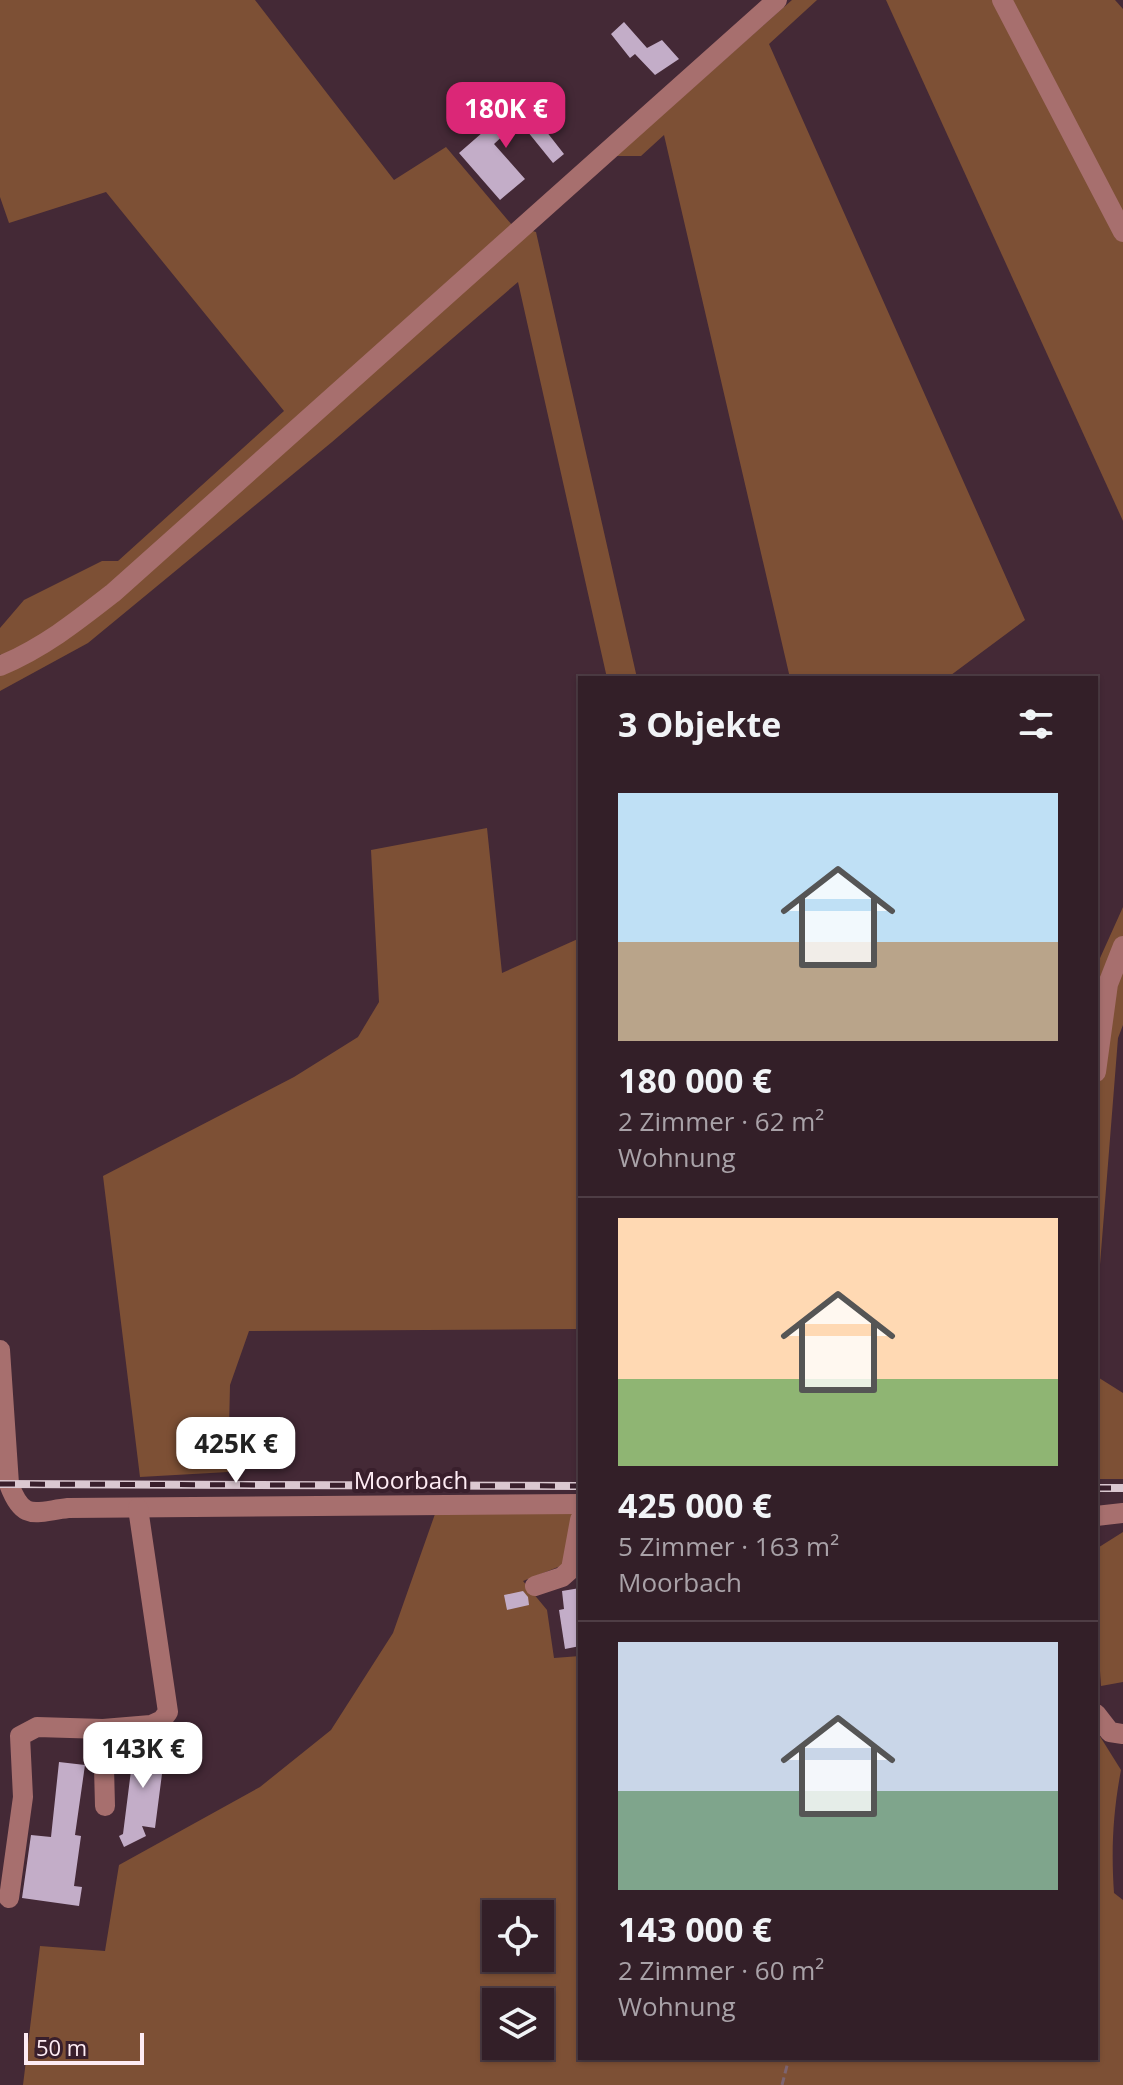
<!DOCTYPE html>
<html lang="de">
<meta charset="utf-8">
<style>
body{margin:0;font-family:"Open Sans",sans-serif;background:#3e2c34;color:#f1f3f6;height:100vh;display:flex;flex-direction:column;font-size:30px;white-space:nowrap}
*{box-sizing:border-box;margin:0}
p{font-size:26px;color:#a9a2a8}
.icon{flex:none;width:44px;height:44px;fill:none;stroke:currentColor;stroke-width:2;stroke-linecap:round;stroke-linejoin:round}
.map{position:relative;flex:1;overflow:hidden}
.sheet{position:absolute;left:578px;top:676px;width:520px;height:1384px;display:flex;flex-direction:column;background:#331f28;border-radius:0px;box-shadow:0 2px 6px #0004,0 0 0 2px #4e3d45}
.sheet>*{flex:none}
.buttons{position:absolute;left:482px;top:1900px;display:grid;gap:16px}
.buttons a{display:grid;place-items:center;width:72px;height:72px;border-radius:0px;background:#331f28;box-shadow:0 2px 6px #0004,0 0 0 2px #4e3d45;font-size:40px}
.scale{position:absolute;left:24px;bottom:20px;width:120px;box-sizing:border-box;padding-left:8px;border:4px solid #feecf4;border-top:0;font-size:22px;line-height:28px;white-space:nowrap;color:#feecf4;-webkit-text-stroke:6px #391f2c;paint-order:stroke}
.price{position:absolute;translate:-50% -68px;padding:0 18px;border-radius:16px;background:#fff;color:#222;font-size:26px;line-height:52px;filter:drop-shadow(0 2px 4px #0008)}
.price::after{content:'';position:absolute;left:50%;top:48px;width:24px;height:18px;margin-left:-12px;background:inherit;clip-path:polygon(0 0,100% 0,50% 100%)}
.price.selected{background:#db2777;color:#fff}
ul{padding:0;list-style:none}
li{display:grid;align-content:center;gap:16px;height:424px;padding:0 40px}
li+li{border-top:2px solid #4e3d45}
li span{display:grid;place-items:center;height:248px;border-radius:0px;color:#555}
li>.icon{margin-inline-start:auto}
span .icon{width:144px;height:144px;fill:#fffc;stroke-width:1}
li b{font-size:34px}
h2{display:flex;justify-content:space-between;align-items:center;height:96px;padding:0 40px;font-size:34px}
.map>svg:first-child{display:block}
</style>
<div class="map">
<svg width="1123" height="2085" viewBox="0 0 1123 2085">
<rect width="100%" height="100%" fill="#442936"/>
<!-- green -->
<g fill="#7d5035" fill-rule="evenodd">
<polygon points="0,0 255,0 394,180 446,147 512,225 536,232 637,678 607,678 518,282 332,442 88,643 0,691 0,660 3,659 0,654 0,628 24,600 102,561 118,561 284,411 106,192 9,223 0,197"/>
<polygon points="792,0 817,0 769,44 1025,620 947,678 790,678 664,135 641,156 616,156"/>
<polygon points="886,0 1115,0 1123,9 1123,521"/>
<polygon points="487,828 502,973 580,938 580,1329 249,1331 230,1385 228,1472 140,1477 103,1176 294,1077 358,1037 379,1002 371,850"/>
<polygon points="1123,907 1123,1025 1118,1038 1096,1315 1096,967"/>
<polygon points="1096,1376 1123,1393 1123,1479 1096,1479"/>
<path d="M574 1511 563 1565 523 1581 547 1610 554 1658 580 1656V2058H1096V1730L1121 1770C1113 1812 1111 1850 1114 1893L1123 1900V2085H23L40 1946 105 1951 119 1865 260 1787 331 1730 393 1633 435 1514ZM496 1914H540V1958H496ZM496 2002H540V2046H496Z"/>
<polygon points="1123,1532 1123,1682 1101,1686 1096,1611 1096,1549"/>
</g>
<!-- building -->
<g fill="#c3adc8">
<polygon points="624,22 647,48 662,40 679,59 655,75 635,54 630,58 611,34"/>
<polygon points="521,99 564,154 553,163 519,121 494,144 525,179 500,200 459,153"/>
<polygon points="580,1588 580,1646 565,1649 559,1610 564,1609 562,1591"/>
<polygon points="523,1591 528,1597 529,1605 507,1610 504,1595"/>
<polygon points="135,1739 166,1743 155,1828 142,1826 146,1836 124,1847 119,1836 123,1834"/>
<polygon points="59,1762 85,1765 75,1835 81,1836 74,1886 82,1887 79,1906 22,1898 31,1835 51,1837"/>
</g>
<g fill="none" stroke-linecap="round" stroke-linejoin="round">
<!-- path -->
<polyline stroke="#7d6470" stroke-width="3" stroke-dasharray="8 4" stroke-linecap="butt" points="782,2085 789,2058"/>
<!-- minor -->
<g stroke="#a76f6e" stroke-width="20">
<polyline points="1002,0 1123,232"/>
<path d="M0 666C43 648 76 622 113 593L777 0"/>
<polyline points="1096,1072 1108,984 1123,946"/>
<path d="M0 1350 9 1484C23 1522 34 1512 68 1508L580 1504"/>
<polyline points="1096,1516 1123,1513"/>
<polyline points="535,1586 562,1577 571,1569 580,1520"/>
<polyline points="1096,1714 1110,1732 1123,1734"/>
<polyline points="103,1729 105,1806"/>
<polyline points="9,1898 23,1797 20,1736 37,1727 103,1729 151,1725 162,1720 168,1712 138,1508"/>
</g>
<defs>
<g id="rail">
<polyline points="0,1484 580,1486"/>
<polyline points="1096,1488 1123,1488"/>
</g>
</defs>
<!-- rail casing -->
<use href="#rail" stroke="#dbc8d1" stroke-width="8"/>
<!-- rail -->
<use href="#rail" stroke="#391f2c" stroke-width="5" stroke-dasharray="15" stroke-linecap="butt"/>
</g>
<g text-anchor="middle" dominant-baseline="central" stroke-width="8" stroke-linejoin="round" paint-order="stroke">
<!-- street labels -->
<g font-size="24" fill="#feecf4" stroke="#391f2c">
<text x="411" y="1479">Moorbach</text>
</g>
</g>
</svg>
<div class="buttons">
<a><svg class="icon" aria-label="locate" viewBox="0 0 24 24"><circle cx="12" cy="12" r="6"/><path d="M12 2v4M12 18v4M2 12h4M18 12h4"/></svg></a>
<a><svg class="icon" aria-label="layers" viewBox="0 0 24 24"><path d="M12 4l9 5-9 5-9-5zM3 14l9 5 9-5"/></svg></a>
</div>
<div class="scale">50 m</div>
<b class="price selected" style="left:506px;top:150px">180K €</b>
<b class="price" style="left:236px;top:1485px">425K €</b>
<b class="price" style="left:143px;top:1790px">143K €</b>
<section class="sheet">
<h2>3 Objekte<svg class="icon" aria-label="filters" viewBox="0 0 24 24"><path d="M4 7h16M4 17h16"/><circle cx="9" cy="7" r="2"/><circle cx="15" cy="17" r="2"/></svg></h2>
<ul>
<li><span style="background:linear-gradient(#bfe0f5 60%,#b9a48a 0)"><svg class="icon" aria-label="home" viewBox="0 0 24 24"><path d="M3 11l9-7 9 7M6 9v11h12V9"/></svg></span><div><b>180 000 €</b><p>2 Zimmer · 62 m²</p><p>Wohnung</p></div></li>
<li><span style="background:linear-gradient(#ffd9b3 65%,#8fb573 0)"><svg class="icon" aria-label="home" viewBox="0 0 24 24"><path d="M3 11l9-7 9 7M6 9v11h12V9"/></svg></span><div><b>425 000 €</b><p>5 Zimmer · 163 m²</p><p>Moorbach</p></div></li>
<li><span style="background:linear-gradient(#c9d6e8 60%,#7fa58c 0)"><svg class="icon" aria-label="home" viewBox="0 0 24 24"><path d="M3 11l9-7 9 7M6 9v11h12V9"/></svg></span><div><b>143 000 €</b><p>2 Zimmer · 60 m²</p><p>Wohnung</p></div></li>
</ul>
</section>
</div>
